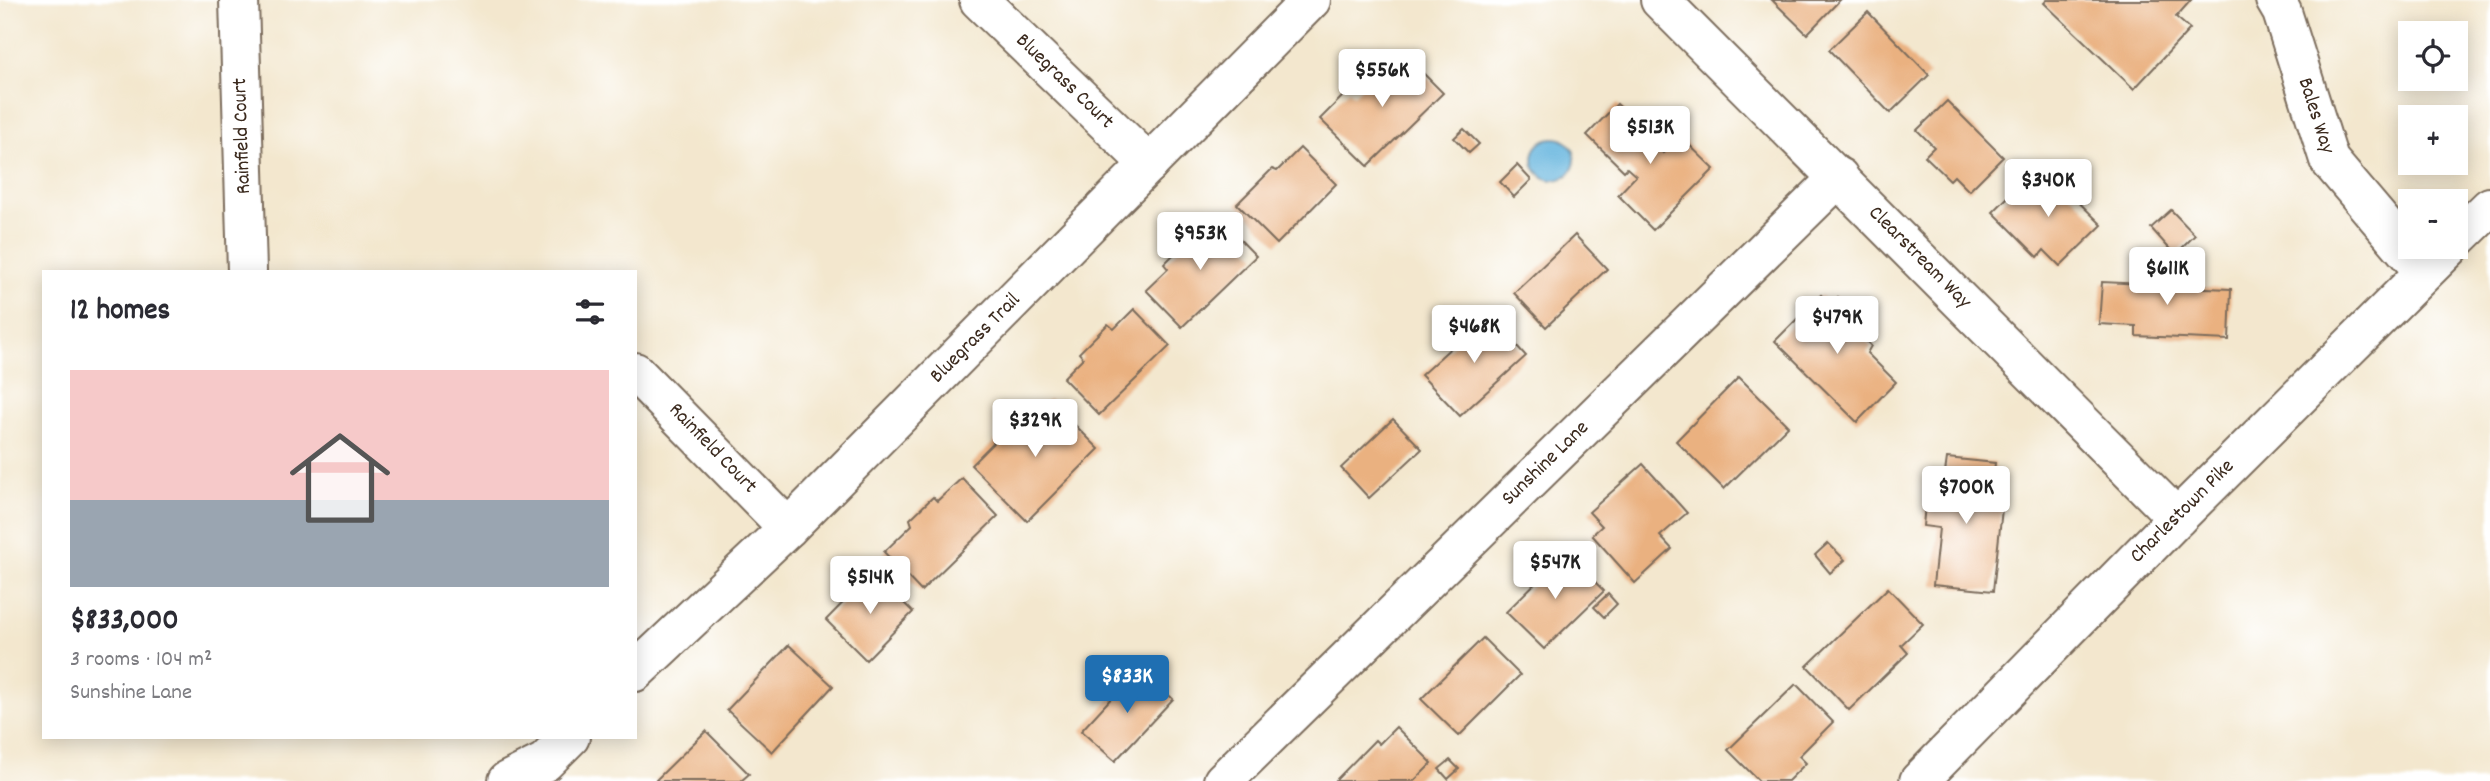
<!DOCTYPE html>
<meta charset="utf-8">
<style>
body{margin:0;font-family:Dekko,sans-serif;background:#f7f7f7;color:#2b2b33;height:100vh;display:flex;flex-direction:column;font-size:26px;white-space:nowrap}
*{box-sizing:border-box;margin:0}
p{font-size:23px;color:#7c7c81}
.icon{flex:none;width:38px;height:38px;fill:none;stroke:currentColor;stroke-width:2;stroke-linecap:round;stroke-linejoin:round}
.map{position:relative;flex:1;overflow:hidden}
.side{position:absolute;left:42px;top:270px;width:595px;height:469px;display:flex;flex-direction:column;background:#fff;border-radius:0px;box-shadow:0 4px 18px #0003}
.side>*{flex:none}
.fabs{position:absolute;left:2398px;top:21px;display:grid;gap:14px}
.fabs a{display:grid;place-items:center;width:70px;height:70px;border-radius:0px;background:#fff;box-shadow:0 4px 18px #0003;font-size:35px}
.price{position:absolute;translate:-50% -60px;padding:0 16px;border-radius:7px;background:#fff;color:#222;font-size:23px;line-height:46px;filter:drop-shadow(0 2px 4px #0008)}
.price::after{content:'';position:absolute;left:50%;top:42px;width:21px;height:16px;margin-left:-10px;background:inherit;clip-path:polygon(0 0,100% 0,50% 100%)}
.price.selected{background:#1f6fb2;color:#fff}
ul{padding:0;list-style:none}
li{display:grid;align-content:center;gap:14px;height:371px;padding:0 28px}
li+li{border-top:2px solid #e1e1e2}
li span{display:grid;place-items:center;height:217px;border-radius:0px;color:#555}
li>.icon{margin-inline-start:auto}
span .icon{width:126px;height:126px;fill:#fffc;stroke-width:1}
li b{font-size:30px}
h2{display:flex;justify-content:space-between;align-items:center;height:84px;padding:0 28px;font-size:30px}
.map>svg:first-child{display:block}
</style>
<div class="map">
<svg width="2490" height="781" viewBox="0 0 2490 781">
<rect width="100%" height="100%" fill="#fff"/>
<filter id="ink" filterUnits="userSpaceOnUse"><feTurbulence type="fractalNoise" baseFrequency=".0143" numOctaves="2"/><feDisplacementMap in="SourceGraphic" scale="14" xChannelSelector="R" yChannelSelector="G"/><feConvolveMatrix kernelMatrix="1 2 1 2 8 2 1 2 1" color-interpolation-filters="sRGB"/></filter>
<filter id="wash" filterUnits="userSpaceOnUse"><feTurbulence type="fractalNoise" baseFrequency=".00686" numOctaves="4" result="noise"/><feDisplacementMap in="SourceGraphic" scale="28" xChannelSelector="R" yChannelSelector="G"/><feGaussianBlur stdDeviation="1.57" result="paint"/><feColorMatrix in="noise" values="0 0 0 0 0 0 0 0 0 0 0 0 0 0 0 0 0 1.4 0 .05"/><feComposite in="paint" operator="in"/></filter>
<g filter="url(#wash)">
<rect width="100%" height="100%" fill="#f3e7ce"/>
<!-- water -->
<circle fill="#62b3dd" stroke="#4e6e7e" stroke-width="2" cx="1554" cy="159" r="21"/>
<g id="blocks">
<!-- building -->
<g fill="#eab180">
<polygon points="1772,0 1840,0 1807,34"/>
<polygon points="2047,0 2191,0 2176,17 2190,29 2134,89 2044,3"/>
<polygon points="1868,12 1929,75 1890,113 1829,50"/>
<polygon points="1404,54 1443,93 1368,166 1320,119 1349,90 1354,95 1374,75 1379,79"/>
<polygon points="1947,101 2003,157 1969,191 1954,176 1950,180 1925,156 1934,147 1917,130"/>
<polygon points="1617,104 1657,142 1655,144 1663,153 1680,136 1714,169 1653,230 1618,195 1636,176 1627,168 1624,171 1587,135"/>
<polygon points="1464,129 1479,144 1469,153 1454,138"/>
<polygon points="1300,148 1336,184 1277,244 1237,204 1272,169 1277,171"/>
<polygon points="1517,165 1531,180 1514,197 1500,182"/>
<polygon points="2050,174 2102,225 2060,266 2044,250 2038,257 1993,212 2024,181 2033,190"/>
<polygon points="2171,210 2195,235 2175,255 2151,228"/>
<polygon points="1221,220 1256,256 1182,327 1146,290 1168,269 1164,264 1192,236 1198,243"/>
<polygon points="1575,235 1607,269 1546,327 1514,293"/>
<polygon points="2145,268 2180,269 2179,287 2231,289 2229,340 2136,336 2136,326 2099,324 2102,282 2144,284"/>
<polygon points="1821,295 1831,305 1838,297 1860,319 1852,326 1871,346 1867,353 1896,382 1857,422 1775,341"/>
<polygon points="1134,309 1170,346 1099,415 1063,378 1083,358 1079,353 1108,324 1114,329"/>
<polygon points="1488,314 1526,356 1460,416 1421,375"/>
<polygon points="1739,377 1788,426 1724,489 1676,441"/>
<polygon points="1049,399 1099,449 1027,521 971,465 1020,416 1026,422"/>
<polygon points="1393,419 1422,449 1369,498 1341,468"/>
<polygon points="1947,458 1995,463 1991,498 2003,500 1993,591 1933,585 1939,528 1923,526 1926,494 1942,495"/>
<polygon points="1643,464 1687,513 1660,536 1672,549 1635,583 1592,535 1602,526 1589,512"/>
<polygon points="962,478 998,516 921,591 884,552 912,525 910,519 933,497 937,501"/>
<polygon points="1828,543 1845,560 1830,573 1815,555"/>
<polygon points="1566,553 1604,591 1544,649 1506,612"/>
<polygon points="873,572 913,612 866,660 826,620"/>
<polygon points="1888,588 1923,624 1901,645 1908,653 1849,710 1807,666"/>
<polygon points="1608,594 1617,604 1604,617 1594,607"/>
<polygon points="1483,638 1520,675 1459,736 1421,699"/>
<polygon points="789,645 833,686 772,752 727,710"/>
<polygon points="1139,668 1173,699 1115,761 1081,731"/>
<polygon points="1796,684 1833,722 1799,756 1806,763 1788,781 1759,781 1728,750"/>
<polygon points="1396,727 1432,763 1414,781 1335,781 1375,740 1379,744"/>
<polygon points="706,731 749,774 741,781 655,781"/>
<polygon points="1450,760 1459,769 1448,779 1439,769"/>
</g>
</g>
</g>
<g filter="url(#ink)">
<use href="#blocks" fill-opacity="0" stroke="#7b6c5c" stroke-width="2"/>
<g fill="none" stroke-linecap="round" stroke-linejoin="round">
<defs>
<g id="minor">
<polyline points="239,0 247,271"/>
<polyline points="979,0 1149,164"/>
<polyline points="1660,0 2177,518"/>
<polyline points="2275,0 2282,12 2329,160 2424,272"/>
<polyline points="2455,241 2490,207"/>
<polyline points="635,372 788,528"/>
<polyline points="635,672 788,528 1311,0"/>
<polyline points="507,781 545,762 570,737"/>
<polyline points="1223,781 1839,177"/>
<polyline points="1919,781 2177,518 2450,247"/>
</g>
</defs>
<!-- minor casing -->
<use href="#minor" stroke="#7b6c5c" stroke-width="42"/>
<!-- minor -->
<use href="#minor" stroke="#fff" stroke-width="38"/>
</g>
</g>
<g text-anchor="middle" dominant-baseline="central" stroke-width="6" stroke-linejoin="round" paint-order="stroke">
<!-- street labels -->
<g font-size="21" fill="#3b2a1e" stroke="#fff">
<text transform="translate(1064 82) rotate(44)">Bluegrass Court</text>
<text transform="translate(2315 116) rotate(72)">Bales Way</text>
<text transform="translate(243 136) rotate(-92)">Rainfield Court</text>
<text transform="translate(1919 258) rotate(45)">Clearstream Way</text>
<text transform="translate(976 339) rotate(-45)">Bluegrass Trail</text>
<text transform="translate(712 449) rotate(46)">Rainfield Court</text>
<text transform="translate(1546 464) rotate(-44)">Sunshine Lane</text>
<text transform="translate(2183 512) rotate(-45)">Charlestown Pike</text>
</g>
</g>
</svg>
<div class="fabs">
<a><svg class="icon" aria-label="locate" viewBox="0 0 24 24"><circle cx="12" cy="12" r="6"/><path d="M12 2v4M12 18v4M2 12h4M18 12h4"/></svg></a>
<a>+</a>
<a>−</a>
</div>
<b class="price" style="left:1382px;top:109px">$556K</b>
<b class="price" style="left:1650px;top:166px">$513K</b>
<b class="price" style="left:2048px;top:219px">$340K</b>
<b class="price" style="left:1200px;top:272px">$953K</b>
<b class="price" style="left:2167px;top:307px">$611K</b>
<b class="price" style="left:1837px;top:356px">$479K</b>
<b class="price" style="left:1474px;top:365px">$468K</b>
<b class="price" style="left:1035px;top:459px">$329K</b>
<b class="price" style="left:1966px;top:526px">$700K</b>
<b class="price" style="left:1555px;top:601px">$547K</b>
<b class="price" style="left:870px;top:616px">$514K</b>
<b class="price selected" style="left:1127px;top:715px">$833K</b>
<section class="side">
<h2>12 homes<svg class="icon" aria-label="filters" viewBox="0 0 24 24"><path d="M4 7h16M4 17h16"/><circle cx="9" cy="7" r="2"/><circle cx="15" cy="17" r="2"/></svg></h2>
<ul>
<li><span style="background:linear-gradient(#f6c9c9 60%,#9aa5b1 0)"><svg class="icon" aria-label="home" viewBox="0 0 24 24"><path d="M3 11l9-7 9 7M6 9v11h12V9"/></svg></span><div><b>$833,000</b><p>3 rooms · 104 m²</p><p>Sunshine Lane</p></div></li>
</ul>
</section>
</div>
